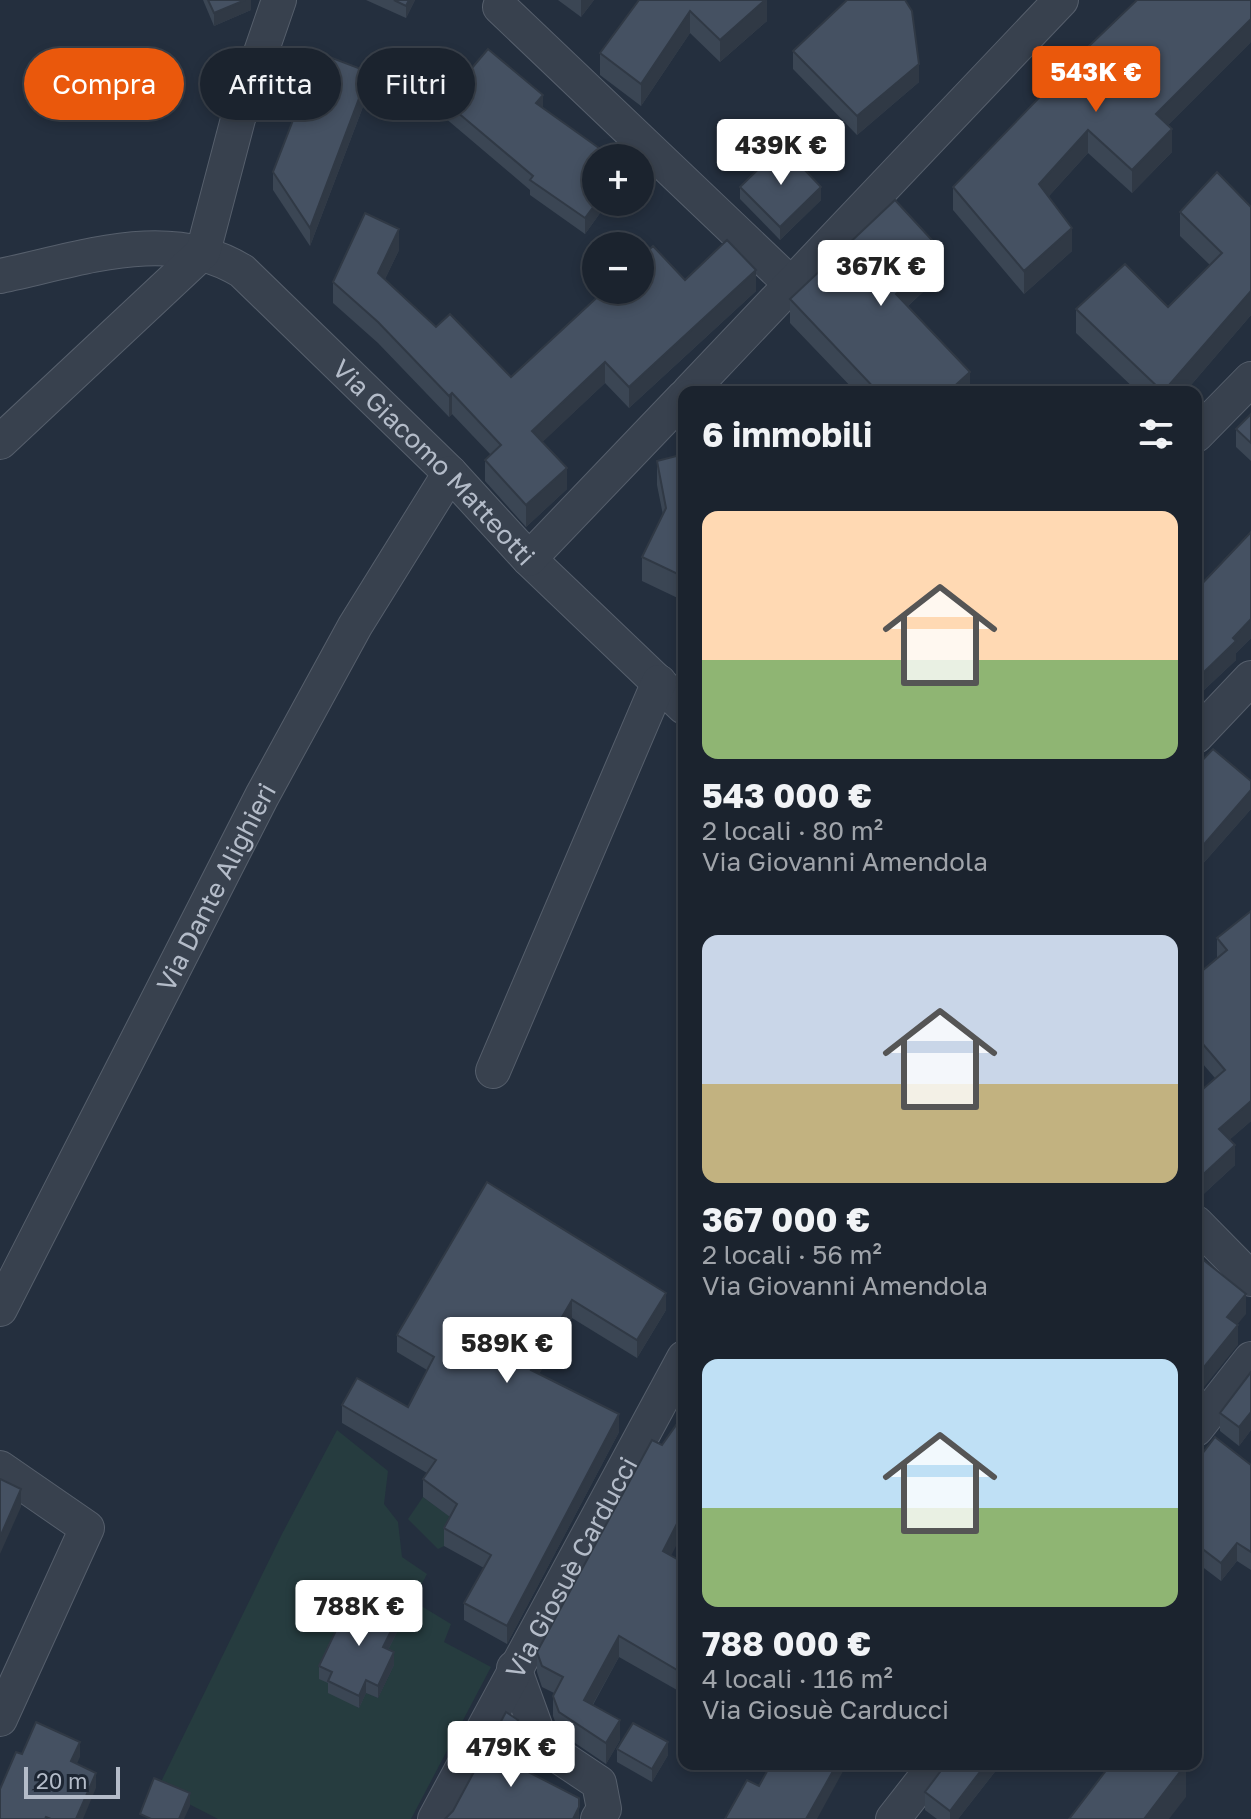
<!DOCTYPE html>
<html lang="it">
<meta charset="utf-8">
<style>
body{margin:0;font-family:"Golos Text",sans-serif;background:#282f3a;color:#f1f3f6;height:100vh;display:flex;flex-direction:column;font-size:30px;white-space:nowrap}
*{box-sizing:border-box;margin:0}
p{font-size:26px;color:#a0a4aa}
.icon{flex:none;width:44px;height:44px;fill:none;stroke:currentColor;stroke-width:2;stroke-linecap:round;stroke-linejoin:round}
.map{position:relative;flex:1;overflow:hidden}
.side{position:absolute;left:678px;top:386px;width:524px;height:1384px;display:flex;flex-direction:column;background:#1b232e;border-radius:16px;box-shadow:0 4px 12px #0003,0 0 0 2px #39404a}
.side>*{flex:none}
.banner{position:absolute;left:24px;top:48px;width:534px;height:72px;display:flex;gap:16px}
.controls{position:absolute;left:582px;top:144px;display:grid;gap:16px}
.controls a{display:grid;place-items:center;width:72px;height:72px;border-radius:50%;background:#1b232e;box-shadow:0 4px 12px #0003,0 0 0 2px #39404a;font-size:40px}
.scale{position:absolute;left:24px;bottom:20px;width:96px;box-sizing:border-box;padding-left:8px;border:4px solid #b4bcc9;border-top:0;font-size:22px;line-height:28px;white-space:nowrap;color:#b4bcc9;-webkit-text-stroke:6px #1d2633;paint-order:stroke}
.price{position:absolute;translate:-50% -68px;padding:0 18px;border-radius:8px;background:#fff;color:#222;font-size:26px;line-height:52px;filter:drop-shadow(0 2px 4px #0008)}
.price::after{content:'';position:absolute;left:50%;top:48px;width:24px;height:18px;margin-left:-12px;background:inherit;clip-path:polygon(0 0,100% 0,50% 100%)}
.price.on{background:#ea580c;color:#fff}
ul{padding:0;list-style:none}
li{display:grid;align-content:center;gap:16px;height:424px;padding:0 24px}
li span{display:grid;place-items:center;height:248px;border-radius:16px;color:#555}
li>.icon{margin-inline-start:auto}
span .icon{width:144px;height:144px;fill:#fffc;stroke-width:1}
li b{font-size:34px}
h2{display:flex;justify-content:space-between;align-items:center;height:96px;padding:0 24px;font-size:34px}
.pill{padding:0 28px;border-radius:36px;background:#1b232e;box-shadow:0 4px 12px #0003,0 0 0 2px #39404a;font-size:28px;line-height:72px}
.pill.on{background:#ea580c;color:#fff}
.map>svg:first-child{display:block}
</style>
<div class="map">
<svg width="1251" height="1819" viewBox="0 0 1251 1819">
<rect width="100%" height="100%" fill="#242f3e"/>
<!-- green -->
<g fill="#263c3f" fill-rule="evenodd">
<path d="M337 1430 388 1471 384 1504 398 1522 402 1557 427 1574 413 1601 451 1624 444 1642 491 1667 411 1819H218L158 1788 282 1534ZM394 1665 378 1698 366 1693 358 1708 332 1685Z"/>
<polygon points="474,1492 444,1546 438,1549 408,1519 423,1497 449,1516"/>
</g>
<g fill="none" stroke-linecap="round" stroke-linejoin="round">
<defs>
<g id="street">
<polyline points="500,7 792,285"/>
<path id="s1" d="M0 276C79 260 168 225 242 271L450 473 529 559 684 707"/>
<polyline points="689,392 1061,0"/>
<polyline points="1196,435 1251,379"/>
<polyline points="0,442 203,252 238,119 279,0"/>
<polyline points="529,559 684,397"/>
<polyline points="1196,736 1251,678"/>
<polyline points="493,1071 659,682"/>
<polyline points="1196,1223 1251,1279"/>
<path id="s2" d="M0 1309 262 796 355 626 450 473"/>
<polyline points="1196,1429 1251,1359"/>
<polyline points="0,1468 87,1528 0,1719"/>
<polyline points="514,1668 542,1745 599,1783 604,1809 598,1819"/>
<path id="s3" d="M435 1819 684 1358"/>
<polyline points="893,1819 936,1764"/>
</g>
</defs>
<!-- street casing -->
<use href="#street" stroke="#565f6c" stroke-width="36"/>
<!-- street -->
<use href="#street" stroke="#38414e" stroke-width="34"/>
</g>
<!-- wall -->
<g fill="#3b4654">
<polygon points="203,0 251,0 251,10 214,26"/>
<polygon points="366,0 415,0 406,18"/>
<polygon points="558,0 594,0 581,17"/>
<polygon points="639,0 767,0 767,21 720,62 690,33 641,106 600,75 600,53"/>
<polygon points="1251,42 1168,125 1172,152 1132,193 1088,153 1049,196 1072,251 1024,294 953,210 953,187"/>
<polygon points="793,51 919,82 857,135 793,69"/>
<polygon points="369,91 310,246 273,190 273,172"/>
<polygon points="444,101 543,108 596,202 608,202 585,234 530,195 530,190 444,117"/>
<polygon points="1217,172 1251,315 1185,392 1138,392 1076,333 1076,309 1168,307 1210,265 1180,236 1180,212"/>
<polygon points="740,187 821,200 780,240 740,199"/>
<polygon points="399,250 385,279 436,327 511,377 685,280 756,291 629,408 605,383 542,442 567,489 526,527 485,481 485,460 491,455 452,414 449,417 378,343 333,303 333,282"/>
<polygon points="942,274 908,306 970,392 856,392 790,323 790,299"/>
<polygon points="1251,414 1251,461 1236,447 1236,429"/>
<polygon points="684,454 684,601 642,581 642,557 663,515 657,485 657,461"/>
<polygon points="1251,532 1251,638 1236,653 1236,660 1204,690 1196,683 1196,590"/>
<polygon points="1196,767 1251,781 1251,809 1200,867 1196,863"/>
<polygon points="1251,911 1251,1121 1229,1140 1235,1165 1196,1201 1196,1095 1215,1078 1196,1056 1196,976 1217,958 1217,938"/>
<polygon points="487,1182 666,1310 637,1358 572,1318 539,1374 619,1432 507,1644 464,1620 464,1603 484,1568 444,1546 444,1528 450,1517 423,1497 423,1479 427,1473 342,1423 342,1405 408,1407 427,1370 397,1352 397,1335"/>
<polygon points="1251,1372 1251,1430 1239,1446 1220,1431 1220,1413"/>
<polygon points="1196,1462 1251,1465 1251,1570 1237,1561 1221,1581 1196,1562"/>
<polygon points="671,1556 684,1563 684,1694 619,1657 593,1705 620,1740 606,1764 559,1732 553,1716 553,1696 554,1693 542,1687 537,1672 537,1652"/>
<polygon points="397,1632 388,1650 394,1665 378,1698 366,1693 359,1708 328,1693 328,1683 319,1679 319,1666"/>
<polygon points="617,1749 668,1755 652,1782 617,1762"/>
<polygon points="946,1764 1001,1764 958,1819 937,1819 925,1810 925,1792"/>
</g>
<!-- shaded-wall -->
<g fill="#303945">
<polygon points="245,0 251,0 251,10 214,26 214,13"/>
<polygon points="409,0 415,0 406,18 406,6"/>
<polygon points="581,0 594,0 581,17"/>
<polygon points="765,0 767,0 767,21 720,62 720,40"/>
<polygon points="690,11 690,33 641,106 641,84"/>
<polygon points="1251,19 1251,42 1156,137 1156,114"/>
<polygon points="919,64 919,82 857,135 857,116"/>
<polygon points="369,72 369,91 310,246 310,228"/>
<polygon points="543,95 543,111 536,103"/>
<polygon points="1172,129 1172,152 1132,193 1132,170"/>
<polygon points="1088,130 1088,153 1039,207 1039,184"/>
<polygon points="821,187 821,200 780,240 780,227"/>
<polygon points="597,202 608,202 585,234 585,218"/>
<polygon points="1072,228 1072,251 1024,294 1024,271"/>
<polygon points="399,229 399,250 378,294 378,273"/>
<polygon points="942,251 942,274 896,317 896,294"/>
<polygon points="756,270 756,291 629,408 629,387"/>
<polygon points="1251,291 1251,315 1185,392 1164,392"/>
<polygon points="605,362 605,383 532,452 532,431"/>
<polygon points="970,372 970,392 948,392"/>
<polygon points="452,393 452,414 449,417 449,396"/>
<polygon points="567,468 567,489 526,527 526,505"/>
<polygon points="1251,619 1251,638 1236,653 1236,660 1204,690 1204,672"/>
<polygon points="1251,790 1251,809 1200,867 1200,849"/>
<polygon points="1251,1101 1251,1121 1219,1149 1219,1129"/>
<polygon points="1235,1145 1235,1165 1196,1201 1196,1181"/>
<polygon points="666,1293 666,1310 637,1358 637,1340"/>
<polygon points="1246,1294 1246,1314 1227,1337 1227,1317"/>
<polygon points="572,1300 572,1318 531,1388 531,1370"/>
<polygon points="1238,1325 1238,1345 1196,1397 1196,1377"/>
<polygon points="1251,1412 1251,1430 1239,1446 1239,1427"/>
<polygon points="619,1414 619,1432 507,1644 507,1626"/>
<polygon points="21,1489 21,1507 0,1554 0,1537"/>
<polygon points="684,1510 684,1530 663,1572 663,1551"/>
<polygon points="1237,1543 1237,1561 1221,1581 1221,1563"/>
<polygon points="397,1619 397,1632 383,1660 383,1647"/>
<polygon points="619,1636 619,1657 584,1720 584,1700"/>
<polygon points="394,1652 394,1665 378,1698 378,1686"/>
<polygon points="366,1680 366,1693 359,1708 359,1696"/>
<polygon points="518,1720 518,1737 499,1774 499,1757"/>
<polygon points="620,1720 620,1740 606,1764 606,1743"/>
<polygon points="80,1742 80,1757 71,1777 71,1761"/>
<polygon points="668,1742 668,1755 652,1782 652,1769"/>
<polygon points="837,1764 847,1764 817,1819 806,1819"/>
<polygon points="986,1764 1001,1764 958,1819 950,1819 950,1811"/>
<polygon points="1186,1764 1186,1797 1169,1819 1144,1819"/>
<polygon points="96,1773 96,1788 83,1819 76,1819"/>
<polygon points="190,1793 190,1806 184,1819 179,1819"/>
<polygon points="579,1807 579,1819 573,1819"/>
</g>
<!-- building -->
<g fill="#455162" stroke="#303945" stroke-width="2">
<polygon points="208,0 245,0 214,13"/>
<polygon points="394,0 409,0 406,6"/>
<polygon points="639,0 765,0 720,40 690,11 641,84 600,53"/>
<polygon points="847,0 905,0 912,11 919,64 857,116 793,51"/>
<polygon points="1137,0 1251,0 1251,19 1156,114 1172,129 1132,170 1088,130 1039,184 1072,228 1024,271 953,187 1087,48"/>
<polygon points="488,49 543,95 536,103 613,158 596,158 597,202 585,218 530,180 533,176 444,101"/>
<polygon points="319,53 369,72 310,228 273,172"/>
<polygon points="782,146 821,187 780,227 740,187"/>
<polygon points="1217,172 1251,207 1251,291 1163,392 1076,309 1125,264 1168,307 1222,253 1180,212"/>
<polygon points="895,200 942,251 896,294 970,372 948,392 878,392 790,299"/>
<polygon points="365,213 399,229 378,273 436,327 450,314 511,377 605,290 640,290 640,258 653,246 685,280 727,240 756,270 629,387 605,362 532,431 567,468 526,505 485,460 501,445 452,393 449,396 378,322 333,282"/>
<polygon points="1026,387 1030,392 1021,392"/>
<polygon points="1251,414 1251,443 1236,429"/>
<polygon points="684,454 684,577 642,557 666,508 657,461"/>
<polygon points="1251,532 1251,619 1233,638 1236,641 1204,672 1196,664 1196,590"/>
<polygon points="1213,749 1251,781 1251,790 1200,849 1196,845 1196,767"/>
<polygon points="1251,911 1251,1101 1219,1129 1235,1145 1196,1181 1196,1095 1225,1070 1196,1036 1196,976 1227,950 1217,938"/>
<polygon points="487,1182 666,1293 637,1340 572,1300 531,1370 619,1414 507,1626 464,1603 491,1555 444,1528 457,1504 423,1479 436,1460 342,1405 357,1378 408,1407 434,1357 397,1335"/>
<polygon points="1196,1254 1246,1294 1227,1317 1238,1325 1196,1377"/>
<polygon points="1251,1372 1251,1412 1239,1427 1220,1413"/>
<polygon points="684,1414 684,1510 663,1551 684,1563 684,1674 619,1636 584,1700 620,1720 606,1743 559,1712 553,1696 563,1677 542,1666 537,1652 652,1440 662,1445"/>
<polygon points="1215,1437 1251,1465 1251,1552 1237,1543 1221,1563 1196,1544 1196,1462"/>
<polygon points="0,1479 21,1489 0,1537"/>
<polygon points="352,1597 397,1619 383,1647 394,1652 378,1686 366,1680 359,1696 328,1681 332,1672 319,1666"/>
<polygon points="506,1712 518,1720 499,1757 579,1798 579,1807 573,1819 445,1819 453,1811"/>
<polygon points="36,1722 80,1742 71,1761 96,1773 76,1819 51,1819 46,1817 45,1819 0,1819 0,1789 16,1752 22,1754"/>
<polygon points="633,1723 668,1742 652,1769 617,1749"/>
<polygon points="771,1764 837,1764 806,1819 725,1819 747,1780 759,1786"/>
<polygon points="946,1764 986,1764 950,1811 925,1792"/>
<polygon points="1111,1764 1186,1764 1144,1819 1069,1819"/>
<polygon points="154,1778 190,1793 179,1819 151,1819 140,1814"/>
</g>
<g text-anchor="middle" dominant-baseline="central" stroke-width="7" stroke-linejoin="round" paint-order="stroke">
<!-- street labels -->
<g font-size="26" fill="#b4bcc9" stroke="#1d2633">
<text stroke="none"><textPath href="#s1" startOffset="520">Via Giacomo Matteotti</textPath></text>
<text stroke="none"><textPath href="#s2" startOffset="474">Via Dante Alighieri</textPath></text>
<text stroke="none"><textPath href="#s3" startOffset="286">Via Giosuè Carducci</textPath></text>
</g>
</g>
</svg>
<div class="controls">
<a>+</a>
<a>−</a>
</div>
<div class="scale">20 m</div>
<b class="price on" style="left:1096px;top:114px">543K €</b>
<b class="price" style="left:781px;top:187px">439K €</b>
<b class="price" style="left:881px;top:308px">367K €</b>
<b class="price" style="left:507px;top:1385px">589K €</b>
<b class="price" style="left:359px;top:1648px">788K €</b>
<b class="price" style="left:511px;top:1789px">479K €</b>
<div class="banner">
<a class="pill on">Compra</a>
<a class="pill">Affitta</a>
<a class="pill">Filtri</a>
</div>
<section class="side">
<h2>6 immobili<svg class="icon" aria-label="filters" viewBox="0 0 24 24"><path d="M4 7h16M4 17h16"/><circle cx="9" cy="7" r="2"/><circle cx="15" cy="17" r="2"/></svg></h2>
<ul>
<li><span style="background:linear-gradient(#ffd9b3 60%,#8fb573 0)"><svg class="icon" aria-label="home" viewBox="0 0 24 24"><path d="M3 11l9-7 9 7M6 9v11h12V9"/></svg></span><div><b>543 000 €</b><p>2 locali · 80 m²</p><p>Via Giovanni Amendola</p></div></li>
<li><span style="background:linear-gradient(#c9d6e8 60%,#c2b280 0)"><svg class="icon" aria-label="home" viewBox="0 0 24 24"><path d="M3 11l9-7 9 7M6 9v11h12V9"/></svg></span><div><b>367 000 €</b><p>2 locali · 56 m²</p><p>Via Giovanni Amendola</p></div></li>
<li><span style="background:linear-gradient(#bfe0f5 60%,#8fb573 0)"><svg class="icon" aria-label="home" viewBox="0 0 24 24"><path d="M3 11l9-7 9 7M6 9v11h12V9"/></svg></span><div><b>788 000 €</b><p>4 locali · 116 m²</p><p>Via Giosuè Carducci</p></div></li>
</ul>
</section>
</div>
